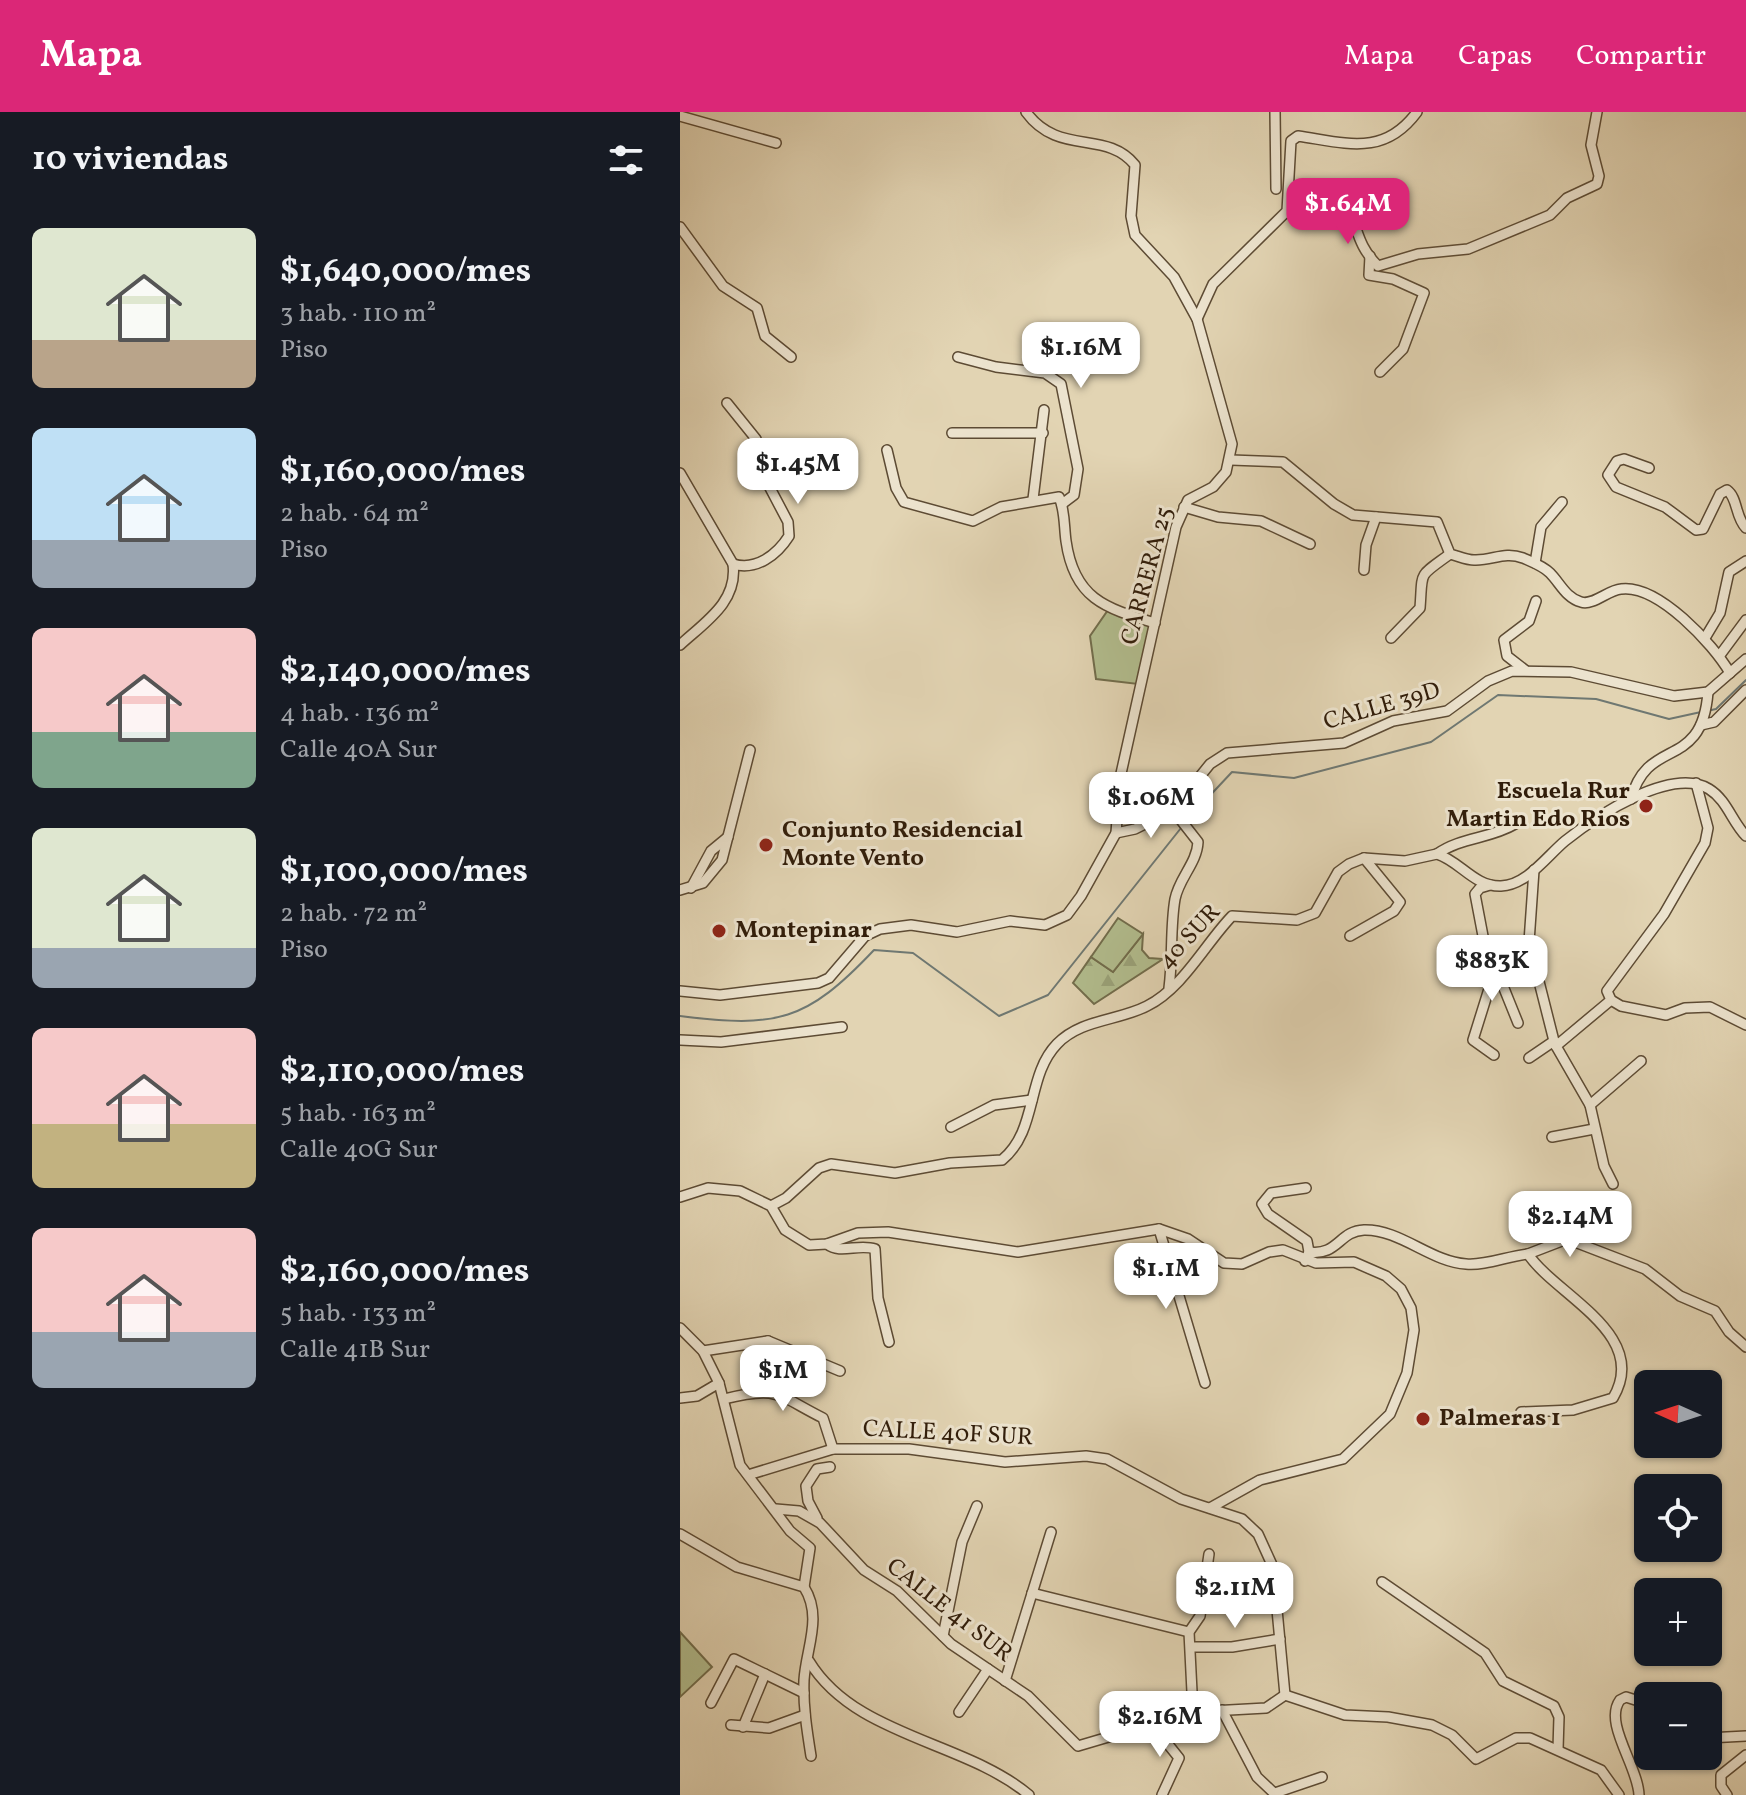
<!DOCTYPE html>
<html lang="es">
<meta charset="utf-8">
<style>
body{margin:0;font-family:Vollkorn,serif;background:#242831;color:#f1f3f6;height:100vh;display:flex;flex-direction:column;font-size:30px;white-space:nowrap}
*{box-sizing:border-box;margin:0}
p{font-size:26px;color:#9ea1a6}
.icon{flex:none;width:44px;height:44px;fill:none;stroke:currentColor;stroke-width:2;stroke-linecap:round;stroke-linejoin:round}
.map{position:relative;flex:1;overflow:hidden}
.side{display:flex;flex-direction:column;background:#171b24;width:680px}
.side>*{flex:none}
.needle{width:52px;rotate:273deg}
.fabs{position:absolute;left:954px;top:1258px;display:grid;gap:16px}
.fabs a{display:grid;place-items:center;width:88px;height:88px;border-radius:12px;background:#171b24;box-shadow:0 2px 6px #0004;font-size:40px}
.price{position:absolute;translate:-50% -68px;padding:0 18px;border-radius:16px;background:#fff;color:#222;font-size:26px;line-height:52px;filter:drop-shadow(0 2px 4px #0008)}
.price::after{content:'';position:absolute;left:50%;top:48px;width:24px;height:18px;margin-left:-12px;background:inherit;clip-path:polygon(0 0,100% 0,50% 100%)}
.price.on{background:#db2777;color:#fff}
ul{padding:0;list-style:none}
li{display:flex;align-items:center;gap:24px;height:200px;padding:0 32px}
li span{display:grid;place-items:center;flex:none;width:224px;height:160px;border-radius:12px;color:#555}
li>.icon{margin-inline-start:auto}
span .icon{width:96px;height:96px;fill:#fffc;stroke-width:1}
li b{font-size:34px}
h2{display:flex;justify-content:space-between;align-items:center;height:96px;padding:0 32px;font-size:34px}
header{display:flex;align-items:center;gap:48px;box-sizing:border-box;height:112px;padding:0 40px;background:#db2777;color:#fff}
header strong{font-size:38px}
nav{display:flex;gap:44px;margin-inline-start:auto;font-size:28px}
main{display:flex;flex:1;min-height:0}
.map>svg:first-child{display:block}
</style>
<header>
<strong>Mapa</strong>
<nav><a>Mapa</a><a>Capas</a><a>Compartir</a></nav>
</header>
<main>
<section class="side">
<h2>10 viviendas<svg class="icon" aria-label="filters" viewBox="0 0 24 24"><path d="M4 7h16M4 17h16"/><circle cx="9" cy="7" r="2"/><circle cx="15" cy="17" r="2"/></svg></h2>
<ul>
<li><span style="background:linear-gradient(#dfe7d0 70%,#b9a48a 0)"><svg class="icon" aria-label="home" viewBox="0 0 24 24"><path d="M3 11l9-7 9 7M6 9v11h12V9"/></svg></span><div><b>$1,640,000/mes</b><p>3 hab. · 110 m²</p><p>Piso</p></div></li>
<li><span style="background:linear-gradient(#bfe0f5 70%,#9aa5b1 0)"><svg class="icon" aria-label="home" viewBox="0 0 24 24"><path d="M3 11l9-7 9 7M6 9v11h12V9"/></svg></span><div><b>$1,160,000/mes</b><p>2 hab. · 64 m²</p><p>Piso</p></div></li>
<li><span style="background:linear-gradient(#f6c9c9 65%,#7fa58c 0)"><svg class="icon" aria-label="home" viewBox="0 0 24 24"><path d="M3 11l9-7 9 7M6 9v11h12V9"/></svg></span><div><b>$2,140,000/mes</b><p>4 hab. · 136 m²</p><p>Calle 40A Sur</p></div></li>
<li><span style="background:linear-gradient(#dfe7d0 75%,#9aa5b1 0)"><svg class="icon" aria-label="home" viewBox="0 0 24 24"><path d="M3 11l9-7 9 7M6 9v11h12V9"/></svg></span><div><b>$1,100,000/mes</b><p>2 hab. · 72 m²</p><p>Piso</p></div></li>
<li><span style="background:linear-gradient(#f6c9c9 60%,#c2b280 0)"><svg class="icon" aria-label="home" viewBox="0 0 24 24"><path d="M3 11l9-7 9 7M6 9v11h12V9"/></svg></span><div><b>$2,110,000/mes</b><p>5 hab. · 163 m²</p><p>Calle 40G Sur</p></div></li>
<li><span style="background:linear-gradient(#f6c9c9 65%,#9aa5b1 0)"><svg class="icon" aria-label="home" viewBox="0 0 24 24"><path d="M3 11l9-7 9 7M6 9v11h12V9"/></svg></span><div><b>$2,160,000/mes</b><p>5 hab. · 133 m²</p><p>Calle 41B Sur</p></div></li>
</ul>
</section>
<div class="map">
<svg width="1066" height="1683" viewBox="0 0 1066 1683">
<defs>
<pattern id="forest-firs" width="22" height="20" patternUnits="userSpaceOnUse" patternTransform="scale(2)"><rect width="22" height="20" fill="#b2bd8e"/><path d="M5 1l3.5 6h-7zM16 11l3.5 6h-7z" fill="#9aa279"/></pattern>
</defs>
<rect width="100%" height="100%" fill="#e2d4b3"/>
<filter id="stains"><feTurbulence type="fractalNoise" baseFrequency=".0025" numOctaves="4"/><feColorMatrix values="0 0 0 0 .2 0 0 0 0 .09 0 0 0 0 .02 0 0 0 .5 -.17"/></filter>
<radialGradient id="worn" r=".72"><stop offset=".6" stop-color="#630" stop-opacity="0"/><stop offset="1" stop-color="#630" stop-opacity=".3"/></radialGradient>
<!-- forest -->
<polygon fill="url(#forest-firs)" stroke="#726d4c" stroke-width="2" points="463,822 462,838 469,846 483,847 414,892 393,871 411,845 433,860"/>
<!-- park -->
<g fill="#b2bd8e" stroke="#726d4c" stroke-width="2">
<polygon points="428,498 471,514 458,572 416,567 410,524"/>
<polygon points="438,806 463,822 433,860 411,845"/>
<polygon points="0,1520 32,1555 0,1585"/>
</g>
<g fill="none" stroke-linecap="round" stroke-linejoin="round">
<!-- stream -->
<g stroke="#6f7872" stroke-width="2">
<polyline points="1027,599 1036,597 1066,568"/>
<polyline points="507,708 552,660 614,666 751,630 818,583 916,587 989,607 1021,600"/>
<path d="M0 904C97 916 126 910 194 838L233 841 319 904 368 883 501 716"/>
</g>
<defs>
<g id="minor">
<polyline points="595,0 596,77"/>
<polyline points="0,4 96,31"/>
<path d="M609 93C696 80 658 115 698 154L738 142 788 137 870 103 887 86 917 72 919 64 911 33 917 0"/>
<polyline points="0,115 43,174 77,196 85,224 111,245"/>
<polyline points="690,144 689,163 713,167 744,181 723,237 700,260"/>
<path d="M517 207 533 172 607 99 611 29 618 24C666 31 704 45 737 0"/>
<polyline points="278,245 316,255 365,261 381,272 398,357 394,383 382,392"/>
<path d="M47 291 76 327 89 374 108 410 109 424C97 443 76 459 53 452"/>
<polyline points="272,321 363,321"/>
<path d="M207 338 216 376 224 390 293 409 321 395 379 385C385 398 384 415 386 429 394 486 424 496 475 511"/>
<path d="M551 348 603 350 654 392 673 403 757 410 770 442C778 444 787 448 794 448 812 449 824 439 843 446 852 450 863 454 870 461 880 471 886 486 901 490 913 494 928 478 941 477 978 472 1033 532 1050 561"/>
<path d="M969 356 944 347 937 349 928 363 936 375 985 395 1016 418 1023 417 1040 382 1047 378C1058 386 1055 405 1066 416"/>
<path d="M0 361 53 452C58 490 25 510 0 533"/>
<polyline points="353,387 364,298"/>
<polyline points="504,395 538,405 581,409 630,432"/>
<polyline points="855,451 861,415 882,390"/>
<polyline points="684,458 686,433 696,405"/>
<path d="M711 526 740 496C743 458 737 466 770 442"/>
<polyline points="1025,526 1040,501 1049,460 1066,449"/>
<polyline points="1040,543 1066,508"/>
<polyline points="845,558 827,544 824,528 849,509 856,489"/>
<polyline points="1021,613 1034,610 1066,578"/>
<polyline points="1016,671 1028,716 1025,731 984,802 927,879 931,888 941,894 986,903 1005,896 1030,895 1066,913"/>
<path d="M951 687C968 623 1022 660 1028 580"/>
<polyline points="436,721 455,717 493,698 530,652 547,641 664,631 713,609 767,599 808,569 832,559 891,560 994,584 1028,580 1066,547"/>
<path d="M757 742C781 725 810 727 835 712"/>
<polyline points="854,758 849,830 874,929"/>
<polyline points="11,776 31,739 48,725"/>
<polyline points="0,778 23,771 42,748 70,638"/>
<polyline points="670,824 714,799 720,790 684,746"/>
<polyline points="803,824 795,782 800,776 810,773"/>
<polyline points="817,859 838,911"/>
<path d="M489 876C493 846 490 816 495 787 499 766 517 751 518 730L493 698"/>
<path d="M0 879 40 883 138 871 149 866 185 824 200 817 231 813 277 820 330 809 365 813 387 803 401 784 436 721 440 666 496 415 508 388 533 375 546 360 552 332 517 207 494 165 455 123 451 104 455 53C426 17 379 45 346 0"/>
<polyline points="931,888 876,934 910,993 924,1054 933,1072"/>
<polyline points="0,928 41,930 162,915"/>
<polyline points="814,943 793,928 813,864 829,850 851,842"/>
<polyline points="849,946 874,929 876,934"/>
<polyline points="910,993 961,949"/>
<polyline points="271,1015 314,993 352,988"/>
<polyline points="872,1025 914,1017"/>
<polyline points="626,1076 591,1081 582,1092 588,1102 627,1129 629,1140"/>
<polyline points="0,1085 28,1076 60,1079 91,1094 105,1118 129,1133 147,1132 178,1121 208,1120 338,1140 479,1117 508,1127 544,1151 562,1152 589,1140 603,1138 636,1151 674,1150 706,1164 721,1177 731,1196 734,1218 727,1261 710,1302 663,1347 580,1368 530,1396"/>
<path d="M91 1094 106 1086 139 1056 151 1052 215 1061 270 1051 322 1048C358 1019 346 964 377 932 401 907 438 909 467 894 503 876 525 832 552 804L617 808 635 801 658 760 669 752 684 746 725 749 757 742C780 749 794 775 821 774 847 773 867 744 885 729 915 705 991 654 1029 677 1047 688 1052 710 1066 724"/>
<polyline points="479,1117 525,1271"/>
<path d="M147 1132C161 1143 178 1131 195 1137L198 1186 209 1230"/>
<path d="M625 1149 629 1140C658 1144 659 1119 684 1118 720 1117 751 1150 786 1152 805 1154 828 1144 848 1142"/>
<polyline points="0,1216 23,1239 39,1271 60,1353 110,1419 130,1436 124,1475"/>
<polyline points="88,1229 88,1279"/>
<polyline points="23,1239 88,1229 160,1259"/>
<polyline points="0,1286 17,1284 39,1271"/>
<path d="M44 1287C99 1273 97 1283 143 1306L153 1337"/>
<path d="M841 1300 893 1298 933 1286C971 1222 875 1183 848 1142L887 1127 965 1157 1000 1184 1035 1199 1049 1220 1066 1235"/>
<polyline points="68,1363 153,1337 229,1337 325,1350 406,1344 427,1347 501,1387 562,1407 578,1422 593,1455 605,1583"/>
<polyline points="96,1397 119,1399 140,1411 184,1458 217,1479 271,1532 348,1584 398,1634 513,1600 586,1596 605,1583"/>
<polyline points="137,1406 128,1389 126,1374 137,1357 150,1355"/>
<path d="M0 1422 57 1455 124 1475C143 1505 126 1536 124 1568 123 1594 127 1619 131 1644"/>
<polyline points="702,1470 805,1541 823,1569 874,1594 879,1605 878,1637"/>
<polyline points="352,1481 509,1520"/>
<polyline points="263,1524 282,1430 297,1394"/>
<polyline points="511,1535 552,1535 600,1527"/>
<path d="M129 1549C175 1625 285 1629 349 1683"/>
<polyline points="325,1569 371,1420"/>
<polyline points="605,1583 665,1603 708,1605 752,1613 772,1623 796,1647 836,1626 850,1626 921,1658 939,1683"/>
<polyline points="31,1591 54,1547 124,1581"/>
<polyline points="542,1598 577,1665 596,1683"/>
<polyline points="279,1600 308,1557"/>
<polyline points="513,1600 509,1520 520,1504 529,1442"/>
<polyline points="471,1611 499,1646 482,1683"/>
<polyline points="51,1613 89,1616 125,1603"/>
<polyline points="63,1615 85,1562"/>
<polyline points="1028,1626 1066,1624"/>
<polyline points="595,1681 642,1665"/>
<path d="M959 1683C958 1654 923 1611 940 1588L946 1585 968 1592"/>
<polyline points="1047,1683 1041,1674 1041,1663 1066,1643"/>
</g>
</defs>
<!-- minor casing -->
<use href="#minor" stroke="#5d4b34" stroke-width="12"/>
<!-- minor -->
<use href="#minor" stroke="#ece3ce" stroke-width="9"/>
</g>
<!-- markers -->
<g fill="#8f2418" stroke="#ece3ce" stroke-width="3">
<circle cx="966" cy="694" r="8"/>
<circle cx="86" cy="733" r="8"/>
<circle cx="39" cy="819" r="8"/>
<circle cx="743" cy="1307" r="8"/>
</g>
<g text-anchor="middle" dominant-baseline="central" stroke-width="6" stroke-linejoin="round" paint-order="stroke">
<!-- street labels -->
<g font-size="24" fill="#311d0a" stroke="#ece3ce">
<text transform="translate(468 464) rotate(-75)">CARRERA 25</text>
<text transform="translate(702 595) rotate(-16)">CALLE 39D</text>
<text transform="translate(510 825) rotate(-47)">40 SUR</text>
<text transform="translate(268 1322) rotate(3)">CALLE 40F SUR</text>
<text transform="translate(269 1499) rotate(38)">CALLE 41 SUR</text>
</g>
<!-- poi labels -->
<g font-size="24" font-weight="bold" fill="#311d0a" stroke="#ece3ce" text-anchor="start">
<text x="950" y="680" text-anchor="end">Escuela Rur<tspan x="950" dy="28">Martin Edo Rios</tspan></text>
<text x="102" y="719">Conjunto Residencial<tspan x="102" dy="28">Monte Vento</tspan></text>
<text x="55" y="819">Montepinar</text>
<text x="759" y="1307">Palmeras 1</text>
</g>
</g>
<rect width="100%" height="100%" filter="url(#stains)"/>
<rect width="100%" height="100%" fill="url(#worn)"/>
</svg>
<div class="fabs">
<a><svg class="needle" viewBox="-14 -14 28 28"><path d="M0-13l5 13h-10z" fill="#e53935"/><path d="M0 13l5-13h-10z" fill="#9ea1a6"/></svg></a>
<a><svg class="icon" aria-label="locate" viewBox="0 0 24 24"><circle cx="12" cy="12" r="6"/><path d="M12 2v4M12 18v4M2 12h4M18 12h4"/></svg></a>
<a>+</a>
<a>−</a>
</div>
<b class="price on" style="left:668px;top:134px">$1.64M</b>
<b class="price" style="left:401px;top:278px">$1.16M</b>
<b class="price" style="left:118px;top:394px">$1.45M</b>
<b class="price" style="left:471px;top:728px">$1.06M</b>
<b class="price" style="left:812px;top:891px">$883K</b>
<b class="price" style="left:890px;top:1147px">$2.14M</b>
<b class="price" style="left:486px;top:1199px">$1.1M</b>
<b class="price" style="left:103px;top:1301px">$1M</b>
<b class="price" style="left:555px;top:1518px">$2.11M</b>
<b class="price" style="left:480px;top:1647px">$2.16M</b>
</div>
</main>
